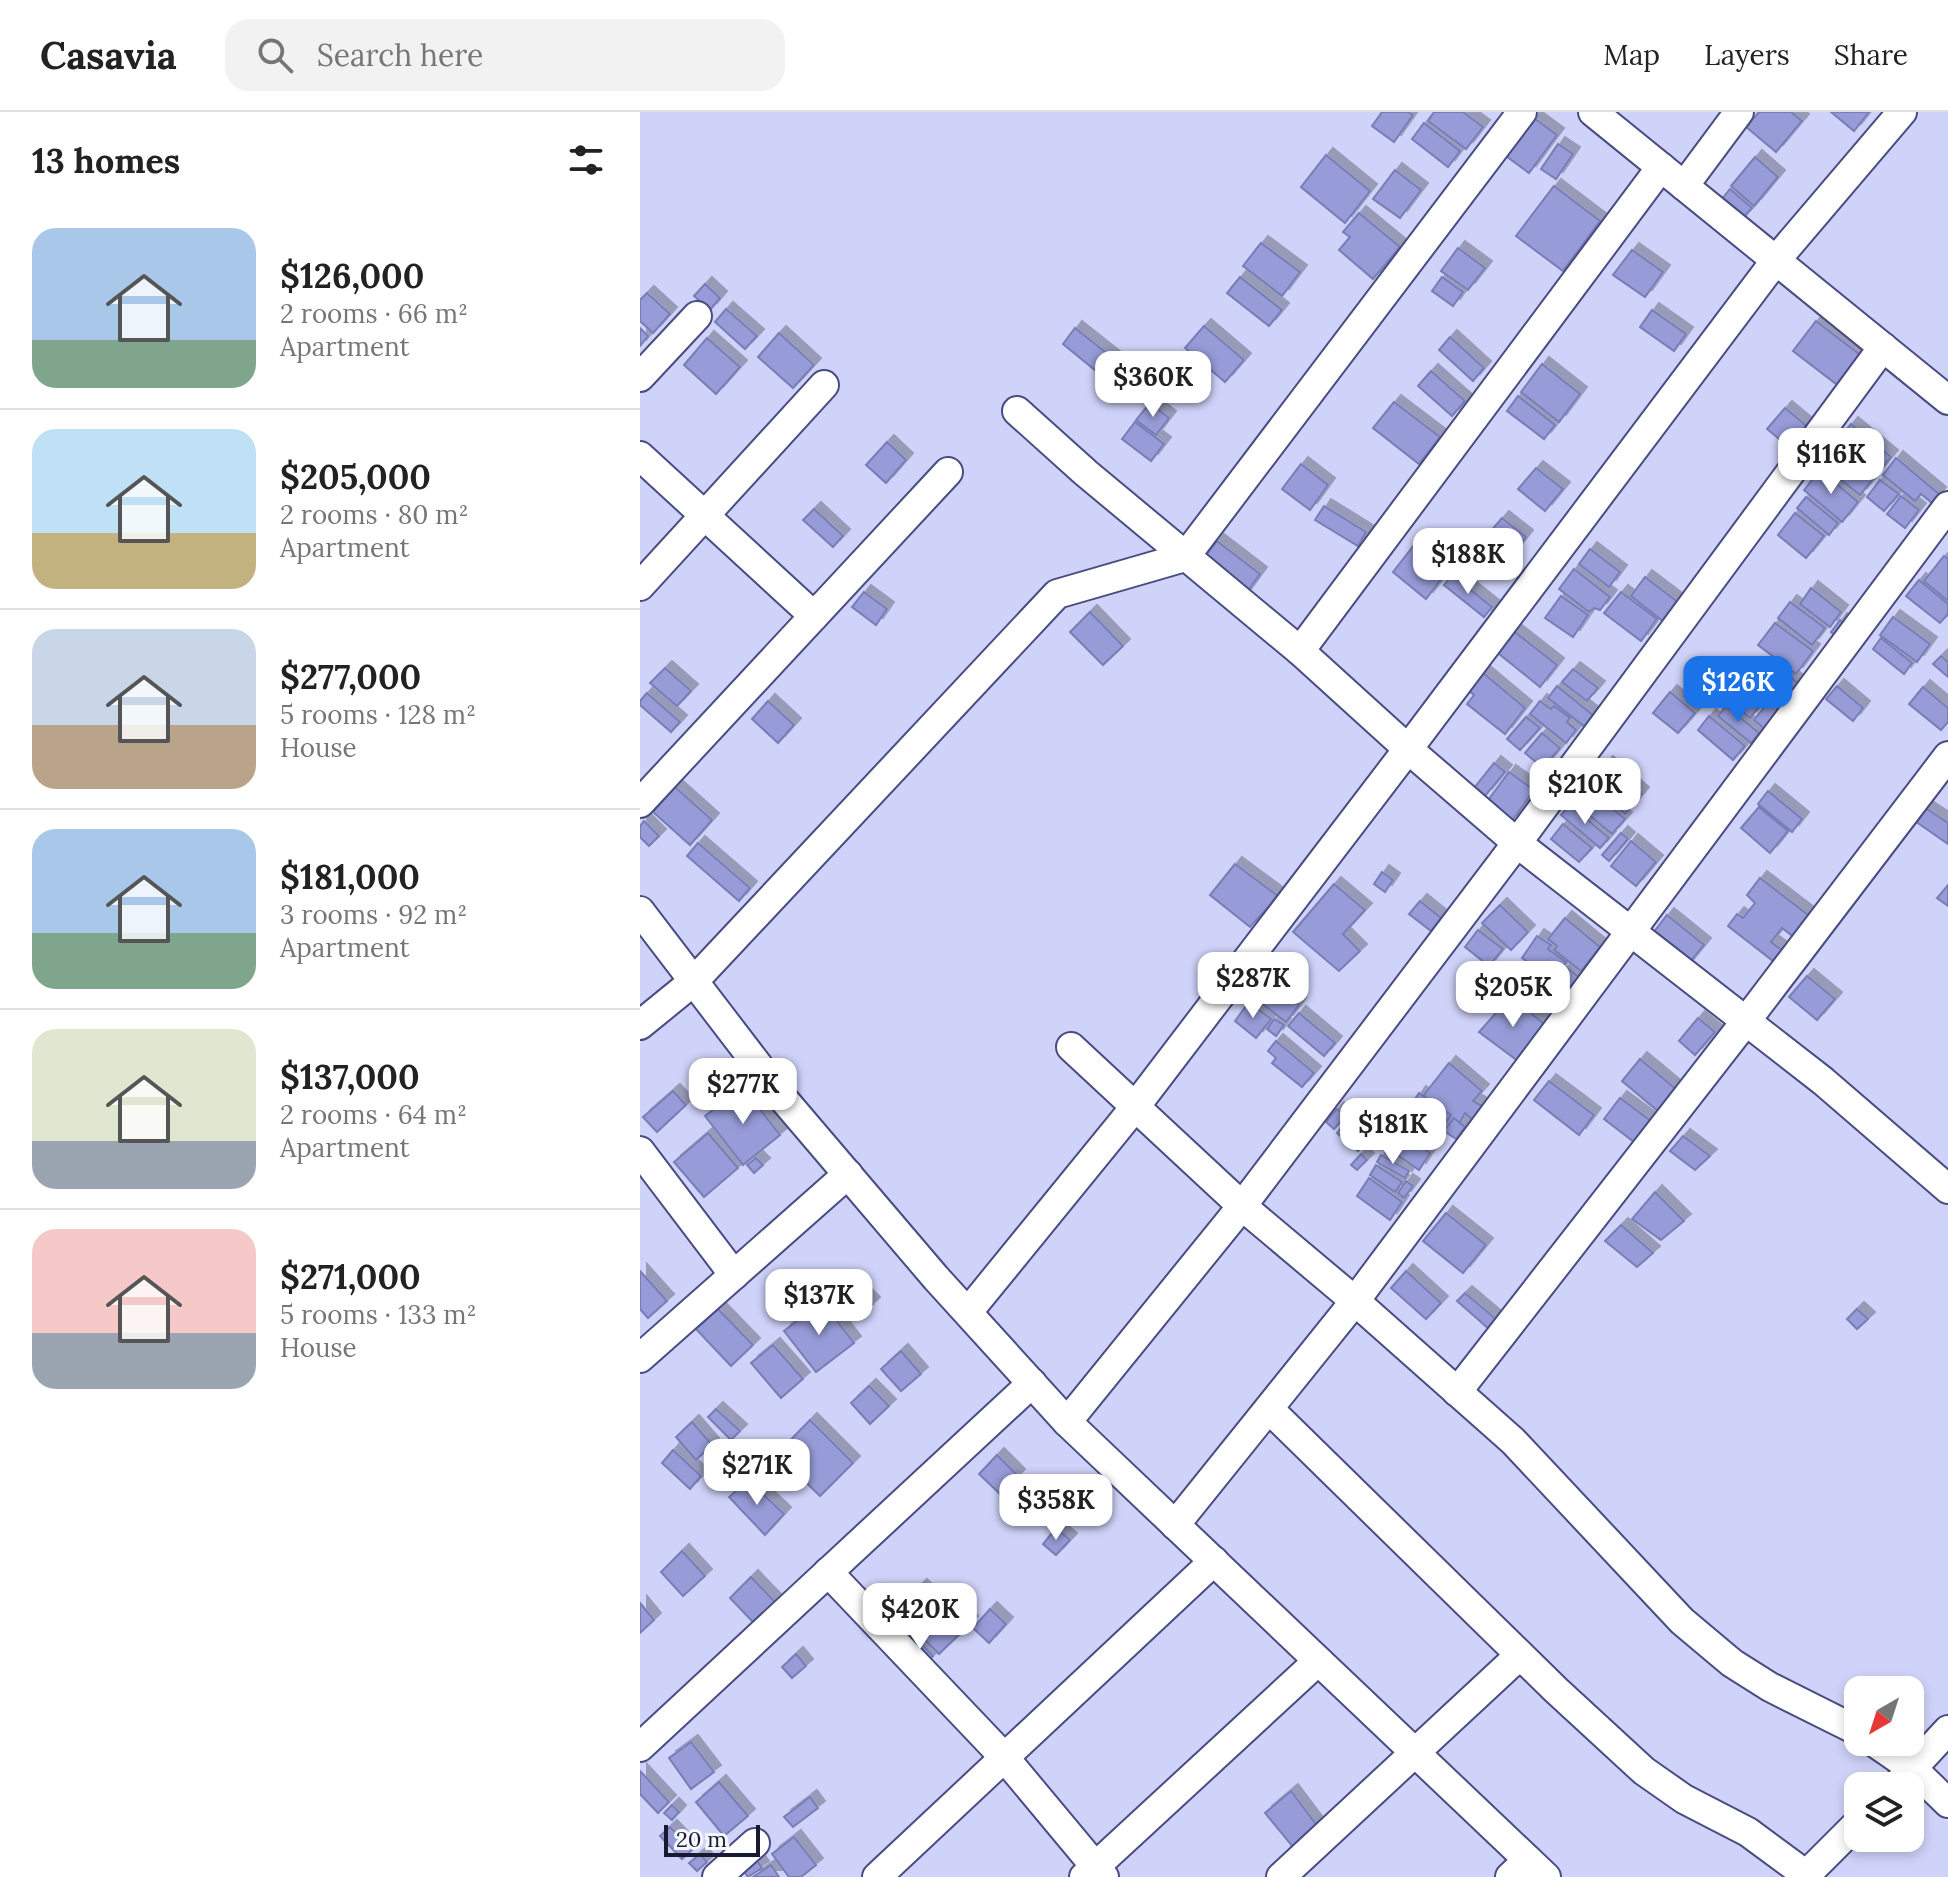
<!DOCTYPE html>
<meta charset="utf-8">
<style>
body{margin:0;font-family:Lora,serif;background:#f2f2f2;color:#222;height:100vh;display:flex;flex-direction:column;font-size:30px;white-space:nowrap}
*{box-sizing:border-box;margin:0}
p{font-size:26px;color:#767676}
.icon{flex:none;width:44px;height:44px;fill:none;stroke:currentColor;stroke-width:2;stroke-linecap:round;stroke-linejoin:round}
.map{position:relative;flex:1;overflow:hidden}
.sheet{display:flex;flex-direction:column;background:#fff;width:640px}
.sheet>*{flex:none}
.needle{width:52px;rotate:219deg}
.controls{position:absolute;left:1204px;top:1564px;display:grid;gap:16px}
.controls a{display:grid;place-items:center;width:80px;height:80px;border-radius:16px;background:#fff;box-shadow:0 4px 12px #0003;font-size:40px}
.scale{position:absolute;left:24px;bottom:20px;width:96px;box-sizing:border-box;padding-left:8px;border:4px solid #181a30;border-top:0;font-size:22px;line-height:28px;white-space:nowrap;color:#181a30;-webkit-text-stroke:6px #f6f7fd;paint-order:stroke}
.price{position:absolute;translate:-50% -68px;padding:0 18px;border-radius:16px;background:#fff;color:#222;font-size:26px;line-height:52px;filter:drop-shadow(0 2px 4px #0008)}
.price::after{content:'';position:absolute;left:50%;top:48px;width:24px;height:18px;margin-left:-12px;background:inherit;clip-path:polygon(0 0,100% 0,50% 100%)}
.price.active{background:#1a73e8;color:#fff}
ul{padding:0;list-style:none}
li{display:flex;align-items:center;gap:24px;height:200px;padding:0 32px}
li+li{border-top:2px solid #e0e0e0}
li span{display:grid;place-items:center;flex:none;width:224px;height:160px;border-radius:24px;color:#555}
li>.icon{margin-inline-start:auto}
span .icon{width:96px;height:96px;fill:#fffc;stroke-width:1}
li b{font-size:34px}
h2{display:flex;justify-content:space-between;align-items:center;height:96px;padding:0 32px;font-size:34px}
header{display:flex;align-items:center;gap:48px;box-sizing:border-box;height:112px;padding:0 40px;background:#fff;border-bottom:2px solid #e0e0e0}
header strong{font-size:38px}
nav{display:flex;gap:44px;margin-inline-start:auto;font-size:28px}
.search{width:560px;height:72px;background:#f2f2f2;display:flex;align-items:center;gap:20px;box-sizing:border-box;padding:0 28px;border-radius:24px;color:#767676;font-size:30px}
main{display:flex;flex:1;min-height:0}
.map>svg:first-child{display:block}
</style>
<header>
<strong>Casavia</strong>
<div class="search"><svg class="icon" aria-label="search" viewBox="0 0 24 24"><circle cx="10" cy="10" r="6"/><path d="M15 15l6 6"/></svg>Search here</div>
<nav><a>Map</a><a>Layers</a><a>Share</a></nav>
</header>
<main>
<section class="sheet">
<h2>13 homes<svg class="icon" aria-label="filters" viewBox="0 0 24 24"><path d="M4 7h16M4 17h16"/><circle cx="9" cy="7" r="2"/><circle cx="15" cy="17" r="2"/></svg></h2>
<ul>
<li><span style="background:linear-gradient(#a9c7e8 70%,#7fa58c 0)"><svg class="icon" aria-label="home" viewBox="0 0 24 24"><path d="M3 11l9-7 9 7M6 9v11h12V9"/></svg></span><div><b>$126,000</b><p>2 rooms · 66 m²</p><p>Apartment</p></div></li>
<li><span style="background:linear-gradient(#bfe0f5 65%,#c2b280 0)"><svg class="icon" aria-label="home" viewBox="0 0 24 24"><path d="M3 11l9-7 9 7M6 9v11h12V9"/></svg></span><div><b>$205,000</b><p>2 rooms · 80 m²</p><p>Apartment</p></div></li>
<li><span style="background:linear-gradient(#c9d6e8 60%,#b9a48a 0)"><svg class="icon" aria-label="home" viewBox="0 0 24 24"><path d="M3 11l9-7 9 7M6 9v11h12V9"/></svg></span><div><b>$277,000</b><p>5 rooms · 128 m²</p><p>House</p></div></li>
<li><span style="background:linear-gradient(#a9c7e8 65%,#7fa58c 0)"><svg class="icon" aria-label="home" viewBox="0 0 24 24"><path d="M3 11l9-7 9 7M6 9v11h12V9"/></svg></span><div><b>$181,000</b><p>3 rooms · 92 m²</p><p>Apartment</p></div></li>
<li><span style="background:linear-gradient(#dfe7d0 70%,#9aa5b1 0)"><svg class="icon" aria-label="home" viewBox="0 0 24 24"><path d="M3 11l9-7 9 7M6 9v11h12V9"/></svg></span><div><b>$137,000</b><p>2 rooms · 64 m²</p><p>Apartment</p></div></li>
<li><span style="background:linear-gradient(#f6c9c9 65%,#9aa5b1 0)"><svg class="icon" aria-label="home" viewBox="0 0 24 24"><path d="M3 11l9-7 9 7M6 9v11h12V9"/></svg></span><div><b>$271,000</b><p>5 rooms · 133 m²</p><p>House</p></div></li>
</ul>
</section>
<div class="map">
<svg width="1308" height="1765" viewBox="0 0 1308 1765">
<defs>
<filter id="shadow"><feDropShadow dx="7" dy="-7" stdDeviation="0" flood-color="#0004"/></filter>
</defs>
<rect width="100%" height="100%" fill="#cfd3f9"/>
<!-- building -->
<g fill="#979cd8" stroke="#787db6" stroke-width="2" filter="url(#shadow)">
<polygon points="742,0 768,0 773,3 754,30 732,14"/>
<polygon points="794,0 823,0 843,15 826,37 788,9"/>
<polygon points="1119,0 1151,0 1162,9 1136,40 1106,15"/>
<polygon points="1191,0 1229,0 1214,19"/>
<polygon points="894,6 917,23 889,61 866,44"/>
<polygon points="784,11 820,39 808,55 772,27"/>
<polygon points="918,32 933,42 916,67 901,57"/>
<polygon points="686,43 730,79 705,111 661,75"/>
<polygon points="1115,45 1138,65 1114,94 1091,74"/>
<polygon points="755,58 781,78 760,106 733,87"/>
<polygon points="914,74 960,109 923,159 876,124"/>
<polygon points="1090,77 1112,96 1099,110 1078,92"/>
<polygon points="719,101 760,135 733,167 699,138 710,125 703,120"/>
<polygon points="621,131 660,160 642,184 603,154"/>
<polygon points="818,136 845,156 828,178 801,159"/>
<polygon points="992,138 1023,160 1005,185 973,163"/>
<polygon points="600,165 642,198 629,214 587,181"/>
<polygon points="802,165 823,180 813,194 792,179"/>
<polygon points="65,172 80,186 70,198 54,184"/>
<polygon points="7,181 30,202 13,221 0,209 0,188"/>
<polygon points="86,197 117,224 105,237 75,210"/>
<polygon points="1012,198 1046,222 1034,239 1000,215"/>
<polygon points="1176,209 1223,245 1200,275 1153,239"/>
<polygon points="564,214 604,248 585,270 545,236"/>
<polygon points="0,216 8,224 0,234"/>
<polygon points="435,216 474,247 461,263 423,232"/>
<polygon points="139,221 174,253 153,276 118,245"/>
<polygon points="810,225 844,256 833,269 799,238"/>
<polygon points="67,226 100,255 76,282 44,253"/>
<polygon points="902,252 940,282 919,310 881,280"/>
<polygon points="791,259 825,289 812,304 778,274"/>
<polygon points="878,284 915,313 904,327 867,299"/>
<polygon points="754,290 800,325 779,352 733,316"/>
<polygon points="510,291 529,306 516,323 496,308"/>
<polygon points="1145,296 1168,315 1150,336 1127,317"/>
<polygon points="495,310 524,332 511,349 482,327"/>
<polygon points="1211,312 1251,345 1220,383 1180,351"/>
<polygon points="247,330 266,348 246,371 226,353"/>
<polygon points="1256,346 1299,382 1292,391 1281,382 1275,389 1243,363"/>
<polygon points="661,352 688,373 670,398 642,377"/>
<polygon points="896,356 923,377 905,399 878,377"/>
<polygon points="1180,358 1218,390 1202,410 1164,378"/>
<polygon points="1240,368 1259,382 1244,399 1227,385"/>
<polygon points="1261,384 1279,398 1265,416 1247,402"/>
<polygon points="1166,385 1198,411 1189,423 1157,396"/>
<polygon points="684,394 726,420 718,434 675,408"/>
<polygon points="174,397 203,424 193,435 163,408"/>
<polygon points="1155,401 1184,424 1166,446 1138,423"/>
<polygon points="862,406 886,425 869,447 844,427"/>
<polygon points="778,428 811,454 786,487 753,460"/>
<polygon points="577,429 620,462 604,484 560,451"/>
<polygon points="950,437 980,460 969,475 939,452"/>
<polygon points="1304,444 1308,447 1308,489 1284,469"/>
<polygon points="934,457 970,485 960,498 954,496 949,500 919,477"/>
<polygon points="812,463 852,495 844,505 804,473"/>
<polygon points="1005,465 1039,491 1024,510 991,484"/>
<polygon points="1279,468 1308,492 1308,502 1300,511 1266,484"/>
<polygon points="1171,476 1201,500 1190,515 1160,492"/>
<polygon points="224,480 247,497 236,513 212,495"/>
<polygon points="981,480 1017,507 1001,529 964,501"/>
<polygon points="921,484 948,503 933,525 905,506"/>
<polygon points="1150,490 1185,516 1172,533 1138,506"/>
<polygon points="450,500 483,534 463,553 430,520"/>
<polygon points="1253,505 1290,532 1277,550 1240,523"/>
<polygon points="1200,508 1207,514 1198,526 1191,520"/>
<polygon points="1135,511 1173,539 1156,562 1118,533"/>
<polygon points="875,520 917,553 900,575 858,541"/>
<polygon points="1241,526 1272,551 1264,562 1233,537"/>
<polygon points="1301,544 1308,550 1308,565 1293,552"/>
<polygon points="1133,551 1159,572 1142,594 1115,573"/>
<polygon points="25,556 51,579 37,594 10,571"/>
<polygon points="933,557 958,576 947,589 922,570"/>
<polygon points="842,560 885,596 865,622 827,592 834,583 828,578"/>
<polygon points="1101,567 1125,587 1110,606 1086,587"/>
<polygon points="917,574 954,604 945,615 908,586"/>
<polygon points="1197,574 1223,596 1213,609 1186,587"/>
<polygon points="1283,575 1308,596 1308,610 1301,618 1269,592"/>
<polygon points="1030,580 1055,601 1038,621 1013,601"/>
<polygon points="7,581 40,610 31,620 0,593 0,589"/>
<polygon points="128,589 154,613 138,631 112,607"/>
<polygon points="900,589 911,597 914,594 930,606 927,610 936,618 926,631 890,602"/>
<polygon points="1129,589 1141,599 1126,618 1114,608"/>
<polygon points="1086,594 1119,621 1111,631 1078,604"/>
<polygon points="1069,604 1105,634 1093,648 1058,618"/>
<polygon points="886,605 900,616 880,638 867,627"/>
<polygon points="902,621 920,636 903,656 885,641"/>
<polygon points="854,651 865,660 845,684 834,676"/>
<polygon points="966,651 1002,682 985,702 949,671"/>
<polygon points="869,660 894,678 871,710 846,691"/>
<polygon points="35,675 72,708 50,733 13,700"/>
<polygon points="950,678 985,707 972,722 937,693"/>
<polygon points="1128,679 1162,707 1152,720 1118,692"/>
<polygon points="930,693 969,726 960,736 921,703"/>
<polygon points="1119,695 1148,719 1130,741 1101,716"/>
<polygon points="1284,695 1308,711 1308,732 1275,709"/>
<polygon points="4,709 19,724 9,734 0,725 0,714"/>
<polygon points="923,712 952,736 939,750 911,727"/>
<polygon points="981,721 988,727 969,749 962,743"/>
<polygon points="991,729 1016,750 996,774 971,754"/>
<polygon points="58,731 110,776 99,789 47,744"/>
<polygon points="595,752 638,784 610,815 570,783"/>
<polygon points="742,760 753,768 745,780 734,772"/>
<polygon points="1120,766 1171,805 1155,826 1142,816 1131,830 1142,838 1133,849 1088,814 1097,802 1103,806 1115,791 1107,783"/>
<polygon points="694,772 725,798 703,822 720,839 699,859 653,820"/>
<polygon points="1308,773 1308,794 1297,786"/>
<polygon points="780,789 801,806 791,819 769,802"/>
<polygon points="860,793 888,820 871,838 842,811"/>
<polygon points="1027,803 1064,833 1046,855 1010,825"/>
<polygon points="925,806 960,835 941,859 914,838 917,834 908,827"/>
<polygon points="838,818 863,837 849,854 825,835"/>
<polygon points="897,824 911,833 908,837 926,850 913,868 882,846"/>
<polygon points="926,855 940,866 929,881 914,871"/>
<polygon points="885,857 931,886 924,897 878,867"/>
<polygon points="621,864 659,893 646,910 608,881"/>
<polygon points="1167,864 1195,887 1177,908 1149,885"/>
<polygon points="836,867 857,884 842,898 818,881"/>
<polygon points="871,884 905,913 878,949 839,920"/>
<polygon points="609,890 631,907 616,926 595,909"/>
<polygon points="659,901 695,931 684,944 648,914"/>
<polygon points="1058,906 1075,920 1055,943 1039,929"/>
<polygon points="634,907 644,913 636,924 627,917"/>
<polygon points="636,929 674,961 662,975 632,951 636,946 628,939"/>
<polygon points="1000,947 1037,978 1019,1000 982,969"/>
<polygon points="809,951 842,979 833,989 846,996 835,1010 825,1001 813,1023 776,993"/>
<polygon points="69,962 84,978 69,991 54,975"/>
<polygon points="909,969 954,1003 939,1023 894,988"/>
<polygon points="103,975 140,1023 103,1053 65,1004"/>
<polygon points="33,979 46,993 17,1020 3,1005"/>
<polygon points="779,981 811,1003 799,1021 767,999"/>
<polygon points="980,986 1015,1012 998,1033 964,1007"/>
<polygon points="697,997 706,1004 694,1017 686,1010"/>
<polygon points="709,1006 731,1024 718,1039 697,1021"/>
<polygon points="814,1006 825,1015 816,1027 804,1019"/>
<polygon points="68,1021 98,1056 64,1085 34,1050"/>
<polygon points="761,1021 790,1041 779,1058 750,1038"/>
<polygon points="1043,1024 1070,1044 1055,1058 1030,1039"/>
<polygon points="721,1042 727,1048 717,1058 711,1053"/>
<polygon points="741,1043 769,1059 765,1066 737,1050"/>
<polygon points="116,1046 123,1053 114,1061 107,1053"/>
<polygon points="736,1053 762,1070 755,1080 730,1063"/>
<polygon points="729,1066 762,1090 750,1108 717,1084"/>
<polygon points="766,1069 773,1074 764,1086 758,1081"/>
<polygon points="1015,1080 1044,1109 1021,1128 992,1107"/>
<polygon points="806,1101 846,1133 823,1161 783,1129"/>
<polygon points="981,1113 1013,1141 997,1155 965,1129"/>
<polygon points="0,1159 27,1189 8,1206 0,1197"/>
<polygon points="766,1159 801,1191 786,1207 751,1176"/>
<polygon points="206,1165 233,1192 216,1208 189,1183"/>
<polygon points="825,1181 857,1208 849,1217 817,1189"/>
<polygon points="182,1190 214,1231 176,1260 144,1219"/>
<polygon points="78,1197 113,1233 91,1254 56,1217"/>
<polygon points="1217,1197 1228,1207 1217,1217 1207,1207"/>
<polygon points="133,1233 163,1267 141,1286 111,1251"/>
<polygon points="261,1239 281,1262 261,1279 241,1257"/>
<polygon points="229,1274 249,1294 230,1312 211,1291"/>
<polygon points="76,1297 100,1319 91,1328 68,1305"/>
<polygon points="170,1308 213,1351 180,1384 137,1342"/>
<polygon points="52,1310 72,1333 56,1348 36,1325"/>
<polygon points="33,1338 61,1364 50,1377 22,1351"/>
<polygon points="357,1343 378,1364 360,1382 339,1362"/>
<polygon points="108,1368 144,1402 125,1423 89,1385"/>
<polygon points="416,1416 430,1428 416,1443 403,1432"/>
<polygon points="42,1439 65,1464 43,1484 21,1460"/>
<polygon points="111,1465 135,1490 113,1510 90,1486"/>
<polygon points="280,1474 293,1487 267,1513 254,1499"/>
<polygon points="0,1491 14,1508 0,1521"/>
<polygon points="312,1491 331,1511 299,1542 280,1523"/>
<polygon points="350,1497 366,1512 349,1531 333,1516"/>
<polygon points="276,1526 293,1544 285,1552 268,1534"/>
<polygon points="156,1542 166,1554 152,1566 142,1555"/>
<polygon points="51,1630 74,1660 51,1677 29,1646"/>
<polygon points="0,1659 29,1690 18,1701 0,1682"/>
<polygon points="79,1670 108,1704 84,1724 56,1690"/>
<polygon points="651,1679 678,1715 657,1740 625,1701"/>
<polygon points="170,1685 178,1696 153,1715 144,1705"/>
<polygon points="32,1693 39,1700 32,1708 24,1701"/>
<polygon points="30,1715 52,1738 42,1747 20,1724"/>
<polygon points="154,1725 176,1753 161,1765 149,1765 132,1742"/>
<polygon points="60,1742 67,1750 57,1759 49,1751"/>
<polygon points="115,1746 122,1756 108,1765 102,1757"/>
<polygon points="131,1753 139,1765 113,1765"/>
</g>
<g fill="none" stroke-linecap="round" stroke-linejoin="round">
<defs>
<g id="street">
<polyline points="953,0 1308,288"/>
<polyline points="1044,74 1099,0"/>
<polyline points="0,265 57,204"/>
<polyline points="377,299 446,361 660,539 768,637 877,731 1183,969 1308,1077"/>
<polyline points="0,344 174,504"/>
<polyline points="0,474 184,273"/>
<polyline points="660,539 1021,55"/>
<polyline points="0,691 308,360"/>
<polyline points="0,799 146,990 296,1166 427,1310 906,1765"/>
<polyline points="0,913 54,869 417,482 545,445 882,0"/>
<polyline points="431,935 602,1094 715,1189 873,1329 1042,1509 1092,1551 1130,1575 1218,1619"/>
<polyline points="0,1039 94,1163"/>
<polyline points="328,1200 495,995 768,637 1136,148 1262,0"/>
<polyline points="0,1246 208,1062"/>
<polyline points="817,1280 1106,909 1308,644"/>
<polyline points="629,1297 916,1578 1004,1659 1044,1687 1108,1720 1169,1765"/>
<polyline points="427,1310 602,1094 877,731 1243,235"/>
<polyline points="535,1413 715,1189 1308,394"/>
<polyline points="188,1460 364,1645 464,1765"/>
<polyline points="1234,1630 1273,1657 1308,1691"/>
<polyline points="0,1635 392,1271"/>
<polyline points="1256,1674 1308,1618"/>
<polyline points="77,1765 115,1731"/>
<polyline points="237,1765 574,1449"/>
<polyline points="444,1765 678,1549"/>
<polyline points="641,1765 880,1543"/>
<polyline points="870,1765 888,1748"/>
<polyline points="1164,1765 1218,1711"/>
</g>
</defs>
<!-- street casing -->
<use href="#street" stroke="#494c81" stroke-width="32"/>
<!-- street -->
<use href="#street" stroke="#fff" stroke-width="28"/>
</g>
</svg>
<div class="controls">
<a><svg class="needle" viewBox="-14 -14 28 28"><path d="M0-13l5 13h-10z" fill="#e53935"/><path d="M0 13l5-13h-10z" fill="#767676"/></svg></a>
<a><svg class="icon" aria-label="layers" viewBox="0 0 24 24"><path d="M12 4l9 5-9 5-9-5zM3 14l9 5 9-5"/></svg></a>
</div>
<div class="scale">20 m</div>
<b class="price" style="left:513px;top:307px">$360K</b>
<b class="price" style="left:1191px;top:384px">$116K</b>
<b class="price" style="left:828px;top:484px">$188K</b>
<b class="price active" style="left:1098px;top:612px">$126K</b>
<b class="price" style="left:945px;top:714px">$210K</b>
<b class="price" style="left:613px;top:908px">$287K</b>
<b class="price" style="left:873px;top:917px">$205K</b>
<b class="price" style="left:103px;top:1014px">$277K</b>
<b class="price" style="left:753px;top:1054px">$181K</b>
<b class="price" style="left:179px;top:1225px">$137K</b>
<b class="price" style="left:117px;top:1395px">$271K</b>
<b class="price" style="left:416px;top:1430px">$358K</b>
<b class="price" style="left:280px;top:1539px">$420K</b>
</div>
</main>
